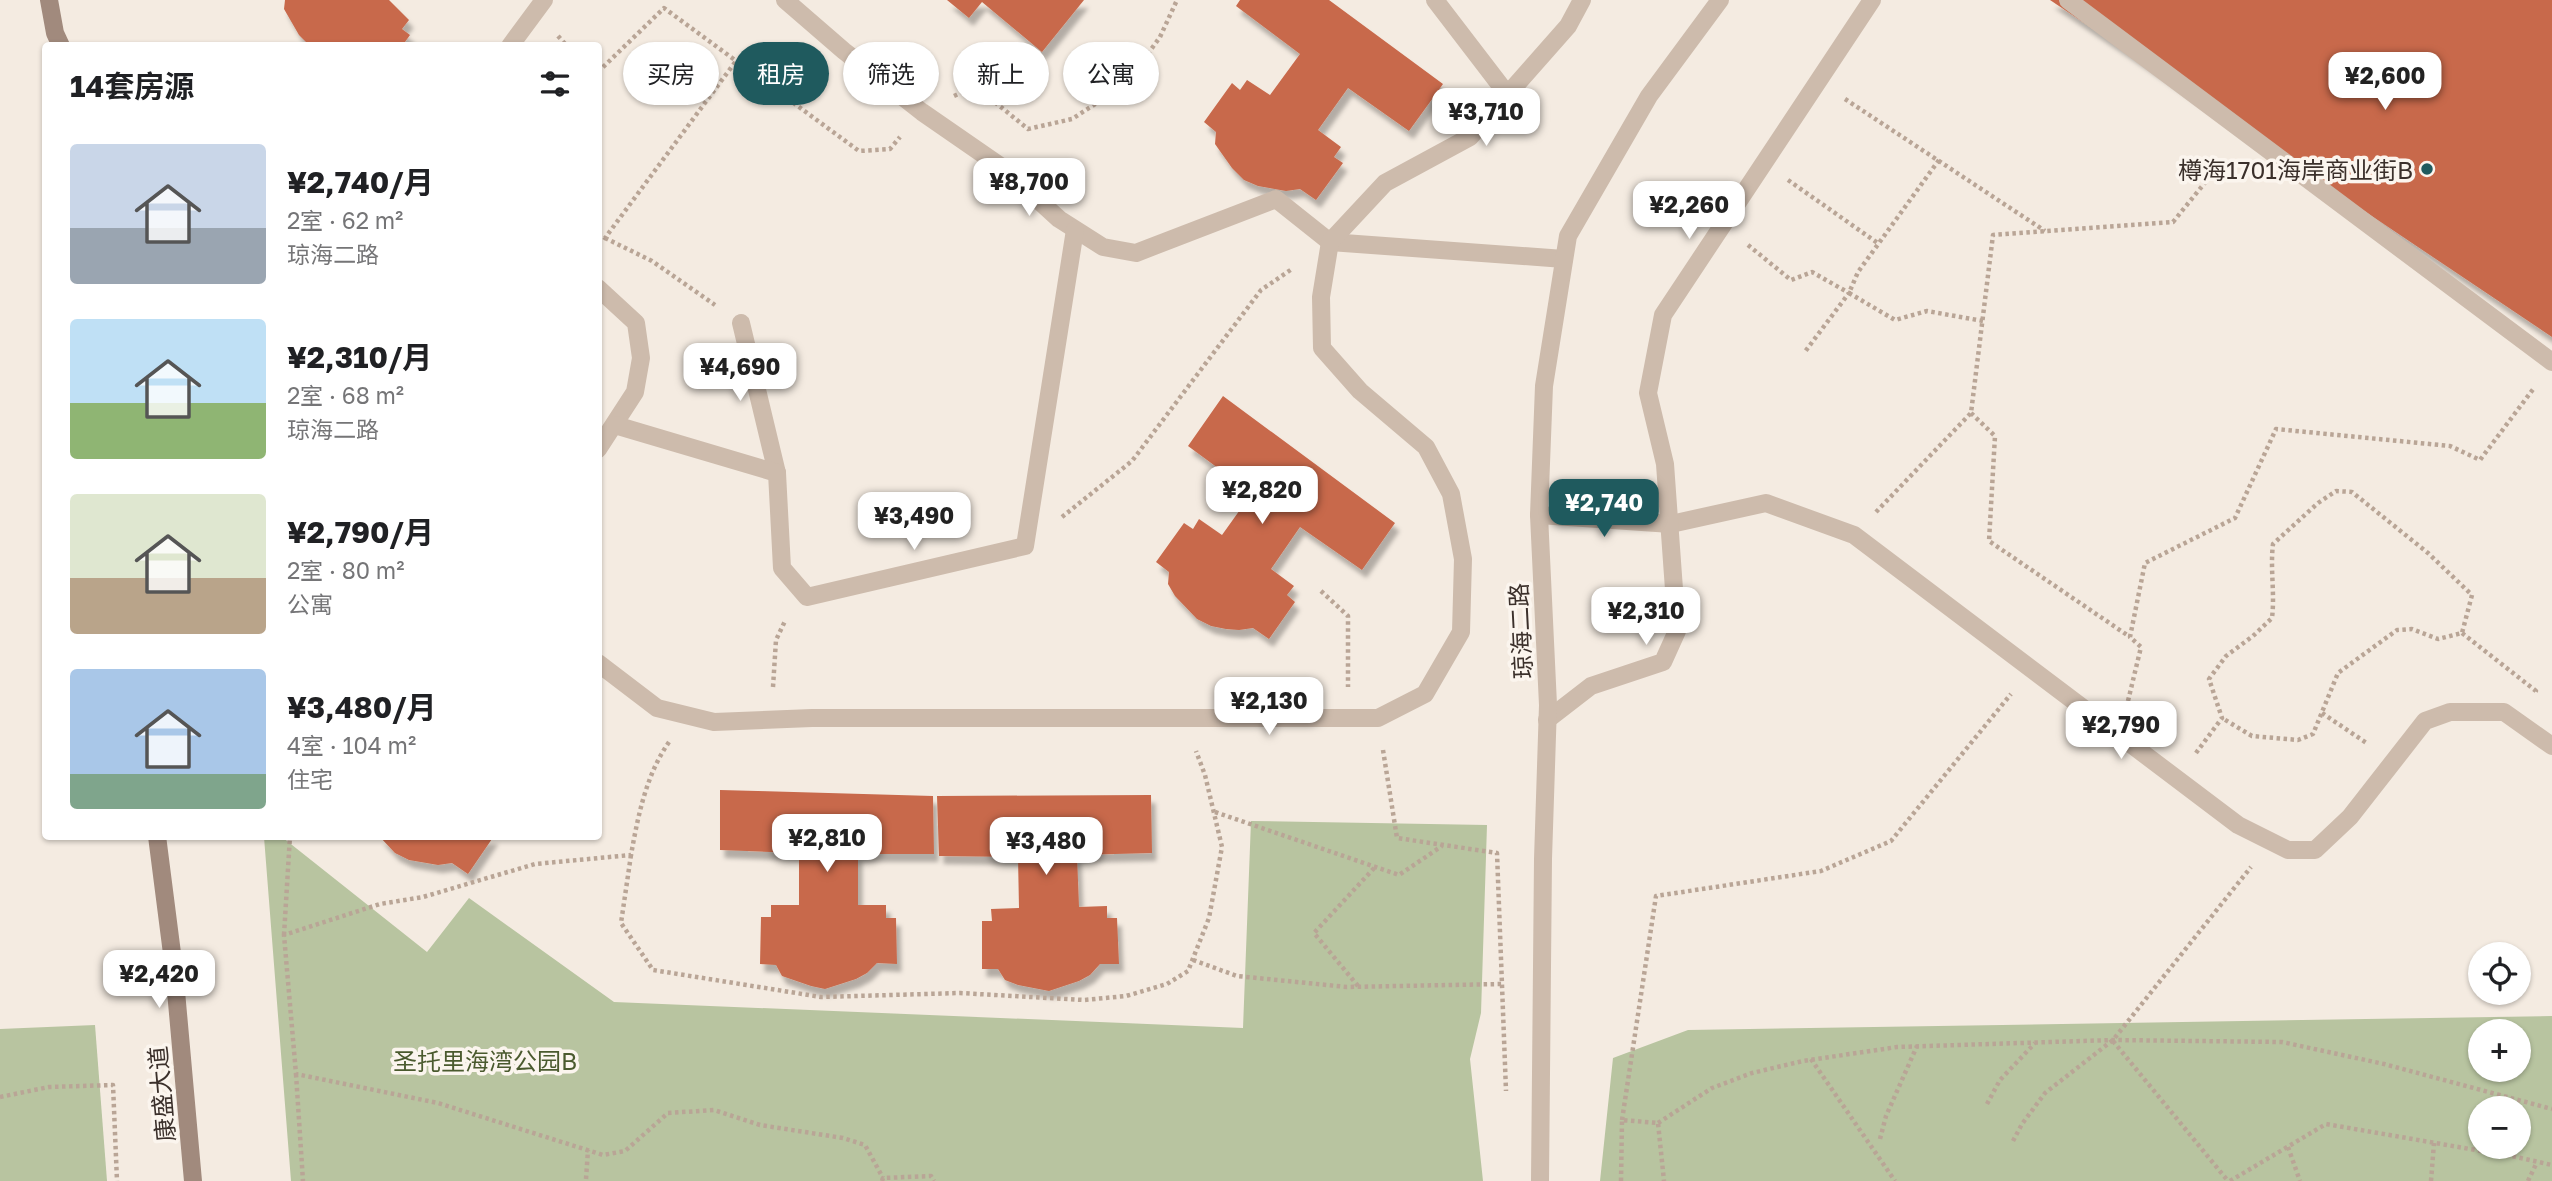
<!DOCTYPE html>
<html lang="zh">
<meta charset="utf-8">
<style>
body{margin:0;font-family:"Golos Text","Noto Sans SC",sans-serif;background:#f6f6f6;color:#202124;height:100vh;display:flex;flex-direction:column;font-size:26px;white-space:nowrap}
*{box-sizing:border-box;margin:0}
p{font-size:23px;color:#757577}
.icon{flex:none;width:38px;height:38px;fill:none;stroke:currentColor;stroke-width:2;stroke-linecap:round;stroke-linejoin:round}
.map{position:relative;flex:1;overflow:hidden}
.details{position:absolute;left:42px;top:42px;width:560px;height:798px;display:flex;flex-direction:column;background:#fff;border-radius:7px;box-shadow:0 2px 5px #0004}
.details>*{flex:none}
.guide{position:absolute;left:623px;top:42px;width:665px;height:63px;display:flex;gap:14px}
.tools{position:absolute;left:2468px;top:942px;display:grid;gap:14px}
.tools a{display:grid;place-items:center;width:63px;height:63px;border-radius:50%;background:#fff;box-shadow:0 2px 5px #0004;font-size:35px}
.price{position:absolute;translate:-50% -60px;padding:0 16px;border-radius:14px;background:#fff;color:#222;font-size:23px;line-height:46px;filter:drop-shadow(0 2px 4px #0008)}
.price::after{content:'';position:absolute;left:50%;top:42px;width:21px;height:16px;margin-left:-10px;background:inherit;clip-path:polygon(0 0,100% 0,50% 100%)}
.price.current{background:#1f5a5e;color:#fff}
ul{padding:0;list-style:none}
li{display:flex;align-items:center;gap:21px;height:175px;padding:0 28px}
li span{display:grid;place-items:center;flex:none;width:196px;height:140px;border-radius:7px;color:#555}
li>.icon{margin-inline-start:auto}
span .icon{width:84px;height:84px;fill:#fffc;stroke-width:1}
li b{font-size:30px}
h2{display:flex;justify-content:space-between;align-items:center;height:84px;padding:0 28px;font-size:30px}
.pill{padding:0 24px;border-radius:32px;background:#fff;box-shadow:0 2px 5px #0004;font-size:24px;line-height:63px}
.pill.current{background:#1f5a5e;color:#fff}
.map>svg:first-child{display:block}
</style>
<div class="map">
<svg width="2552" height="1181" viewBox="0 0 2552 1181">
<defs>
<filter id="shadow"><feDropShadow dx="4.5" dy="8" stdDeviation="2" flood-color="#0004"/></filter>
</defs>
<rect width="100%" height="100%" fill="#f4ebe1"/>
<!-- green -->
<g fill="#b8c4a0" fill-rule="evenodd">
<polygon points="1251,821 1487,825 1481,1013 1470,1059 1483,1181 291,1181 264,837 282,837 427,952 469,898 614,1002 1243,1028"/>
<path d="M2552 1016V1181H1600L1613 1058 1688 1030ZM2480 1031H2518V1069H2480ZM2480 1108H2518V1146H2480Z"/>
<polygon points="95,1025 107,1181 0,1181 0,1029"/>
</g>
<!-- building -->
<g fill="#c8694b" filter="url(#shadow)">
<polygon points="285,0 389,0 409,20 402,29 410,35 402,46 310,46 299,35 284,9"/>
<polygon points="947,0 1084,0 1042,52 982,2 969,18"/>
<polygon points="1240,0 1329,0 1443,84 1409,131 1348,88 1318,130 1341,147 1334,157 1343,163 1316,200 1300,189 1286,191 1258,186 1244,180 1232,168 1215,144 1216,132 1204,122 1232,83 1240,90 1247,80 1270,95 1300,54 1236,6"/>
<polygon points="2050,0 2552,0 2552,337"/>
<polygon points="1223,396 1395,523 1362,570 1300,527 1271,569 1294,586 1287,595 1295,602 1269,639 1253,628 1239,630 1226,629 1211,626 1197,619 1175,596 1168,584 1169,572 1156,562 1184,523 1193,529 1199,519 1222,535 1252,493 1188,446"/>
<polygon points="720,790 933,796 934,854 858,854 858,905 886,905 886,918 896,918 897,964 877,963 867,973 856,979 825,989 811,986 782,976 776,965 760,964 761,917 771,917 771,905 799,905 799,853 720,850"/>
<polygon points="1151,795 1152,853 1077,855 1079,907 1107,906 1107,918 1117,918 1119,964 1100,964 1090,975 1079,981 1049,991 1018,985 1005,980 998,969 982,969 982,921 992,921 991,909 1019,908 1018,857 939,856 937,796"/>
<polygon points="379,836 494,836 468,874 452,863 438,865 409,860 395,853"/>
</g>
<g fill="none" stroke-linecap="round" stroke-linejoin="round">
<!-- path -->
<g stroke="#b9a596" stroke-width="4.5" stroke-dasharray="3.5 3.5" stroke-linecap="butt">
<polyline points="558,36 567,46"/>
<polyline points="598,72 664,8 859,151 890,149 900,137"/>
<polyline points="954,96 975,86 1028,129 1072,119 1126,84 1160,37 1177,0"/>
<polyline points="1845,99 2045,231"/>
<polyline points="1939,160 1858,272 1849,293 1895,320 1927,311 1983,321"/>
<polyline points="1788,180 1879,244"/>
<polyline points="598,233 605,238 736,61"/>
<polyline points="605,238 652,261 715,305"/>
<polyline points="1748,245 1791,280 1812,272 1849,293 1804,353"/>
<polyline points="1971,413 1995,436 1989,541 2130,637"/>
<polyline points="1876,512 1971,413 1993,235 2173,222 2225,158"/>
<polyline points="1062,517 1132,461 1261,290 1292,269"/>
<polyline points="1321,591 1348,616 1348,687"/>
<polyline points="2462,633 2536,691 2534,694"/>
<polyline points="773,687 776,640 785,621"/>
<polyline points="2128,701 2141,647 2130,637 2145,563 2235,518 2276,429 2450,446 2480,460 2534,388"/>
<polyline points="2322,713 2368,744"/>
<path d="M669 742C646 775 638 816 631 855L535 864 423 897 380 904 284 935 296 1074 438 1103 603 1155 625 1151 668 1113 714 1110 760 1125 843 1138 865 1145 883 1178"/>
<polyline points="1383,750 1397,838 1497,853 1506,1091"/>
<path d="M2196 753 2222 718 2209 679 2226 656 2253 636 2272 618C2275 593 2270 569 2273 544L2318 503 2336 491 2352 492 2428 553 2472 595 2462 633 2438 639 2412 629 2397 630 2338 673 2313 734 2298 740 2252 736 2222 718"/>
<polyline points="1215,812 1399,875 1442,846"/>
<polyline points="631,855 621,923 653,970 821,997 960,993 1084,1000 1126,996 1167,984 1188,971 1209,918 1222,847 1205,775 1196,751"/>
<polyline points="284,935 290,836"/>
<polyline points="1193,960 1237,976 1347,987 1502,984"/>
<polyline points="1358,986 1314,933 1376,866"/>
<polyline points="2113,1041 2228,1181"/>
<polyline points="1811,1059 1895,1181"/>
<polyline points="296,1074 303,1181"/>
<polyline points="0,1097 49,1087 113,1085 117,1181"/>
<polyline points="1987,1104 2000,1080 2035,1043"/>
<polyline points="1622,1120 1656,896 1821,871 1891,841 2011,694"/>
<polyline points="1658,1123 1712,1088 1752,1073 1803,1061 1897,1047 2113,1040 2282,1042 2384,1064 2552,1109"/>
<polyline points="1880,1139 1886,1116 1917,1046"/>
<polyline points="2013,1141 2022,1124 2045,1093 2113,1040 2251,867"/>
<polyline points="2288,1147 2300,1181"/>
<polyline points="586,1179 588,1150"/>
<polyline points="882,1181 883,1178 931,1176 934,1181"/>
<polyline points="1621,1181 1622,1120 1658,1123 1664,1181"/>
<polyline points="2230,1181 2326,1124 2516,1157 2552,1165"/>
<polyline points="2431,1181 2434,1143"/>
<polyline points="2528,1181 2537,1162"/>
</g>
<!-- minor -->
<g stroke="#cdbbac" stroke-width="18">
<polyline points="785,0 844,51 922,112 1003,168 1059,219 1103,247 1136,253 1276,199 1330,242 1564,259"/>
<polyline points="1435,0 1507,94"/>
<polyline points="2068,0 2552,362"/>
<polyline points="510,46 544,0"/>
<polyline points="598,288 636,323 641,358 635,392 598,449"/>
<polyline points="741,323 777,473"/>
<polyline points="615,425 777,473 782,568 807,597 1025,546 1075,230"/>
<polyline points="1539,515 1671,524 1766,503 1854,535 2238,825 2288,850 2315,850 2350,817 2425,721 2450,712 2504,712 2552,746"/>
<polyline points="598,663 657,708 714,722 812,718 1378,718 1425,694 1461,632 1463,559 1451,494 1426,447 1360,391 1322,348 1321,297 1330,242 1385,183 1470,137 1568,26 1582,0"/>
<polyline points="1547,720 1591,686 1663,662 1677,631 1665,464 1648,393 1663,315 1872,0"/>
</g>
<!-- tertiary -->
<polyline stroke="#cdbbac" stroke-width="18" points="1540,1181 1543,859 1548,705 1539,515 1544,386 1568,236 1649,96 1720,0"/>
<!-- secondary -->
<g stroke="#a18a7d" stroke-width="18">
<polyline points="49,0 55,33 61,46"/>
<polyline points="157,836 174,969 193,1181"/>
</g>
</g>
<!-- markers -->
<circle fill="#1f5a5e" stroke="#fbf5ee" stroke-width="2.5" cx="2427" cy="169" r="7"/>
<g text-anchor="middle" dominant-baseline="central" stroke-width="7" stroke-linejoin="round" paint-order="stroke">
<!-- poi labels -->
<g font-size="24" fill="#3b302b" stroke="#fbf5ee" text-anchor="end">
<text x="2413" y="169">樽海1701海岸商业街B</text>
</g>
<!-- street labels -->
<g font-size="24" fill="#3b302b" stroke="#fbf5ee">
<text transform="translate(1520 631) rotate(-93)">琼海二路</text>
<text transform="translate(161 1094) rotate(-95)">康盛大道</text>
</g>
<!-- park labels -->
<g font-size="24" fill="#4a5a2e" stroke="#fbf5ee">
<text x="485" y="1060">圣托里海湾公园B</text>
</g>
</g>
</svg>
<div class="tools">
<a><svg class="icon" aria-label="locate" viewBox="0 0 24 24"><circle cx="12" cy="12" r="6"/><path d="M12 2v4M12 18v4M2 12h4M18 12h4"/></svg></a>
<a>+</a>
<a>−</a>
</div>
<b class="price" style="left:2385px;top:112px">¥2,600</b>
<b class="price" style="left:1486px;top:148px">¥3,710</b>
<b class="price" style="left:1029px;top:218px">¥8,700</b>
<b class="price" style="left:1689px;top:241px">¥2,260</b>
<b class="price" style="left:740px;top:403px">¥4,690</b>
<b class="price" style="left:1262px;top:526px">¥2,820</b>
<b class="price current" style="left:1604px;top:539px">¥2,740</b>
<b class="price" style="left:914px;top:552px">¥3,490</b>
<b class="price" style="left:1646px;top:647px">¥2,310</b>
<b class="price" style="left:1269px;top:737px">¥2,130</b>
<b class="price" style="left:2121px;top:761px">¥2,790</b>
<b class="price" style="left:827px;top:874px">¥2,810</b>
<b class="price" style="left:1046px;top:877px">¥3,480</b>
<b class="price" style="left:159px;top:1010px">¥2,420</b>
<div class="guide">
<a class="pill">买房</a>
<a class="pill current">租房</a>
<a class="pill">筛选</a>
<a class="pill">新上</a>
<a class="pill">公寓</a>
</div>
<section class="details">
<h2>14套房源<svg class="icon" aria-label="filters" viewBox="0 0 24 24"><path d="M4 7h16M4 17h16"/><circle cx="9" cy="7" r="2"/><circle cx="15" cy="17" r="2"/></svg></h2>
<ul>
<li><span style="background:linear-gradient(#c9d6e8 60%,#9aa5b1 0)"><svg class="icon" aria-label="home" viewBox="0 0 24 24"><path d="M3 11l9-7 9 7M6 9v11h12V9"/></svg></span><div><b>¥2,740/月</b><p>2室 · 62 m²</p><p>琼海二路</p></div></li>
<li><span style="background:linear-gradient(#bfe0f5 60%,#8fb573 0)"><svg class="icon" aria-label="home" viewBox="0 0 24 24"><path d="M3 11l9-7 9 7M6 9v11h12V9"/></svg></span><div><b>¥2,310/月</b><p>2室 · 68 m²</p><p>琼海二路</p></div></li>
<li><span style="background:linear-gradient(#dfe7d0 60%,#b9a48a 0)"><svg class="icon" aria-label="home" viewBox="0 0 24 24"><path d="M3 11l9-7 9 7M6 9v11h12V9"/></svg></span><div><b>¥2,790/月</b><p>2室 · 80 m²</p><p>公寓</p></div></li>
<li><span style="background:linear-gradient(#a9c7e8 75%,#7fa58c 0)"><svg class="icon" aria-label="home" viewBox="0 0 24 24"><path d="M3 11l9-7 9 7M6 9v11h12V9"/></svg></span><div><b>¥3,480/月</b><p>4室 · 104 m²</p><p>住宅</p></div></li>
</ul>
</section>
</div>
